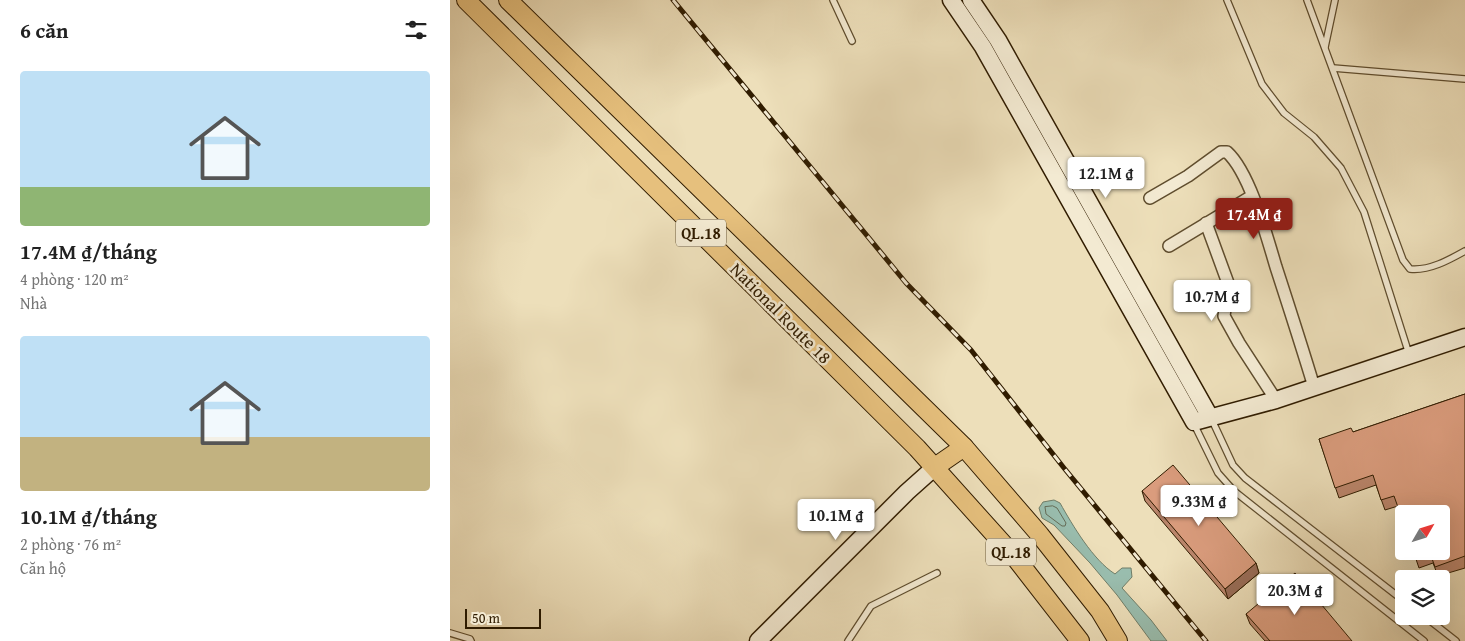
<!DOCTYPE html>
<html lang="vi">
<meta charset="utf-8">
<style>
body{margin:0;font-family:"Gentium Book Plus",serif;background:#f2f2f2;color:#222;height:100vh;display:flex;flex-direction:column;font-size:19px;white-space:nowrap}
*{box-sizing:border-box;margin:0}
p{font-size:16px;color:#767676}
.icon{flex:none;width:28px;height:28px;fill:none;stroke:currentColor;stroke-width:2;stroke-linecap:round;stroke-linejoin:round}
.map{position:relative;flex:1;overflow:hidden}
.side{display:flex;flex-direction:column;background:#fff;width:450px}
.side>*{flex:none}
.needle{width:32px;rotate:51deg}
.fabs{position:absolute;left:945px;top:505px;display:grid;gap:10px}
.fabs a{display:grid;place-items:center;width:55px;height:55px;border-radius:5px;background:#fff;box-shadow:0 5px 20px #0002;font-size:25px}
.scale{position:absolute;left:15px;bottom:12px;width:76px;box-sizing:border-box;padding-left:5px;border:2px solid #301c00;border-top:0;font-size:14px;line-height:18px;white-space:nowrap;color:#301c00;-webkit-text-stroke:4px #f3ead2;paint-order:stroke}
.price{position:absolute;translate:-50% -42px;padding:0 11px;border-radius:5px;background:#fff;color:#222;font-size:16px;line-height:32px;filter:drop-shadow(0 1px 2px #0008)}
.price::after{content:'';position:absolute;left:50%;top:30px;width:15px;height:11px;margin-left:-8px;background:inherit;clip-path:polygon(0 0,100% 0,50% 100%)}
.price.selected{background:#8f2418;color:#fff}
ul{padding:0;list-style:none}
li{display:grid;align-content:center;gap:10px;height:265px;padding:0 20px}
li span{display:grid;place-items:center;height:155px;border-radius:5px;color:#555}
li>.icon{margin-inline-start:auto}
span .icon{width:90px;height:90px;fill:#fffc;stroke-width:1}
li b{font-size:21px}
h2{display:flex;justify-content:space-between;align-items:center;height:60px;padding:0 20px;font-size:21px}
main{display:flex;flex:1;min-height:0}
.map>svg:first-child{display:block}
</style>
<main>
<section class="side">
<h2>6 căn<svg class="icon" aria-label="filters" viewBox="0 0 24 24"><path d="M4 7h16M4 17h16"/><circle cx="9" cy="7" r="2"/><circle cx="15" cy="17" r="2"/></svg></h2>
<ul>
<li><span style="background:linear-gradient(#bfe0f5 75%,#8fb573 0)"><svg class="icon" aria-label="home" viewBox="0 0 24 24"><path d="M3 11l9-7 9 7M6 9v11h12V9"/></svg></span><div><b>17.4M ₫/tháng</b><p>4 phòng · 120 m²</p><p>Nhà</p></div></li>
<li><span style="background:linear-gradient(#bfe0f5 65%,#c2b280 0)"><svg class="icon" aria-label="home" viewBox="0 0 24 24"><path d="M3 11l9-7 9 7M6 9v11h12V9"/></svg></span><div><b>10.1M ₫/tháng</b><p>2 phòng · 76 m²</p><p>Căn hộ</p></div></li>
</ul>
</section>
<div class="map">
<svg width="1015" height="641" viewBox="0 0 1015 641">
<rect width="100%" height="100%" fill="#eddfba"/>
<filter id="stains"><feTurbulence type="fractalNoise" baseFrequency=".004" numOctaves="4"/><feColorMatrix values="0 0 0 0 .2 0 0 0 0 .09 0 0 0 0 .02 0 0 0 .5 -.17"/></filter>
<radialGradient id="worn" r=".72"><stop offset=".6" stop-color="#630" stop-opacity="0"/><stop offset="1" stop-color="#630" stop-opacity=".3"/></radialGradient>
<!-- water -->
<path fill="#99bdae" stroke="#6f7d68" d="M604 500 610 503C623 526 643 560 665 574L672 568H681L682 577 672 588 701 620 717 641H701L667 595 640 563 604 525 592 518 589 508 593 502Z"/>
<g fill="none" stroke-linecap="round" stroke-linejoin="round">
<!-- shore -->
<polygon stroke="#646c57" stroke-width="1" points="603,506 607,508 616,523 615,526 612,526 596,514 595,507"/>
<defs>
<g id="service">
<polyline points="383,0 402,41"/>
<polyline points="777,0 812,84 834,113 864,137 891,168 914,212 959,354"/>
<path d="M857 0 953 260 960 269C979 271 999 260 1015 251"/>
<polyline points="875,47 885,0"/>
<polyline points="883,68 1015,79"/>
<polyline points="762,420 783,465 795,478 954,601"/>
<polyline points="744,424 768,473 784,491 974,641"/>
<polyline points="974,616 1006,641"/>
<polyline points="0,633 20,639 21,641"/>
<polyline points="398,641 421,606 487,573"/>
</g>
<g id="minor">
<path d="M700 198 738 176 771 152H777C800 173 817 237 826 267 839 307 852 347 864 387"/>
<polyline points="756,223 782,294 775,309 774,316 789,343 826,400"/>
<polyline points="719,246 802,196"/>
</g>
<g id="secondary">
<polyline points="501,0 533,47 744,422 826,400 1015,337"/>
<polyline points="521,0 548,40 760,417"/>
<polyline points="308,641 457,492 485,467"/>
</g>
<g id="primary">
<polyline points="16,0 467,448 564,556 630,641"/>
<polyline points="58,0 514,447 590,535 650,611 668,641"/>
<polyline points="485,467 514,447"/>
</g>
</defs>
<!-- service casing -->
<use href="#service" stroke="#5f4d2e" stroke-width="8"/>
<!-- minor casing -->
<use href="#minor" stroke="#5f4d2e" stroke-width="14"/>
<!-- secondary casing -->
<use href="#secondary" stroke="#301c00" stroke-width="19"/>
<!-- primary casing -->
<use href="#primary" stroke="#301c00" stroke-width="20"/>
<!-- service -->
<use href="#service" stroke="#f3ead2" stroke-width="5.5"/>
<!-- minor -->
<use href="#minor" stroke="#f3ead2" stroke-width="11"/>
<!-- secondary -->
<use href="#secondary" stroke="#f3ead2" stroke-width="16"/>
<!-- primary -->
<use href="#primary" stroke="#e6c07d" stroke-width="18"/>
<defs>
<polyline id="rail" points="223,0 456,283 521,350 614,468 756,641"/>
</defs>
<!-- rail casing -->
<use href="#rail" stroke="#301c00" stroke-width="5"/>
<!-- rail -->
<use href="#rail" stroke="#f3ead2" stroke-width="3" stroke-dasharray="9" stroke-linecap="butt"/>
</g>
<!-- wall -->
<g fill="#bb866c" stroke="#301c00">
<polygon points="1015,394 1015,568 988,576 983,563 969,568 948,506 935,510 926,485 889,498 869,439 903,432"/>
<polygon points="692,491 806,563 809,573 778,599 695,501"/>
<polygon points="796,614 902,641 815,641 800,624"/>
</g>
<!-- shaded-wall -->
<polygon fill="#996d58" stroke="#301c00" points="806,563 809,573 778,599 775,589"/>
<!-- building -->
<g fill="#da9c7d" stroke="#301c00">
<polygon points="1015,394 1015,556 985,567 980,553 965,558 963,551 991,551 991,514 954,514 954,524 944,496 931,500 923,475 885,488 869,439 901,428 903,432"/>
<polygon points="723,465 806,563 775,589 692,491"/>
<polygon points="845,573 902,641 820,641 796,614"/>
</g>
<g text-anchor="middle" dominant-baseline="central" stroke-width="5" stroke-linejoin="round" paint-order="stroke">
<!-- shield labels -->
<g fill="#f3ead2" stroke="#6a5a3f" stroke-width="1">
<rect x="226" y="219.5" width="50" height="27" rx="4"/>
<rect x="536" y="538.5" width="50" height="27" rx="4"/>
</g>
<g font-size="16" font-weight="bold" fill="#301c00">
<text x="251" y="233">QL.18</text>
<text x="561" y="552">QL.18</text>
</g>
<!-- street labels -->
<g font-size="18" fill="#301c00" stroke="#f3ead2">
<text transform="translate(331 313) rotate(45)">National Route 18</text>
</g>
</g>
<rect width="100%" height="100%" filter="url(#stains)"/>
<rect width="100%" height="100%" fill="url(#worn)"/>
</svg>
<div class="fabs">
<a><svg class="needle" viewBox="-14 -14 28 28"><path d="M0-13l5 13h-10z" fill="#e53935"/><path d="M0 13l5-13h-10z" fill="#767676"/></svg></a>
<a><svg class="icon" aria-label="layers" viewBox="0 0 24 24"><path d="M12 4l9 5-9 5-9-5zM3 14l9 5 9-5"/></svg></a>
</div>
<div class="scale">50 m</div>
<b class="price" style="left:656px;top:199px">12.1M ₫</b>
<b class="price selected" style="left:804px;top:240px">17.4M ₫</b>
<b class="price" style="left:762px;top:322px">10.7M ₫</b>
<b class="price" style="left:749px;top:527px">9.33M ₫</b>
<b class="price" style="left:386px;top:541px">10.1M ₫</b>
<b class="price" style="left:845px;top:616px">20.3M ₫</b>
</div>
</main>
